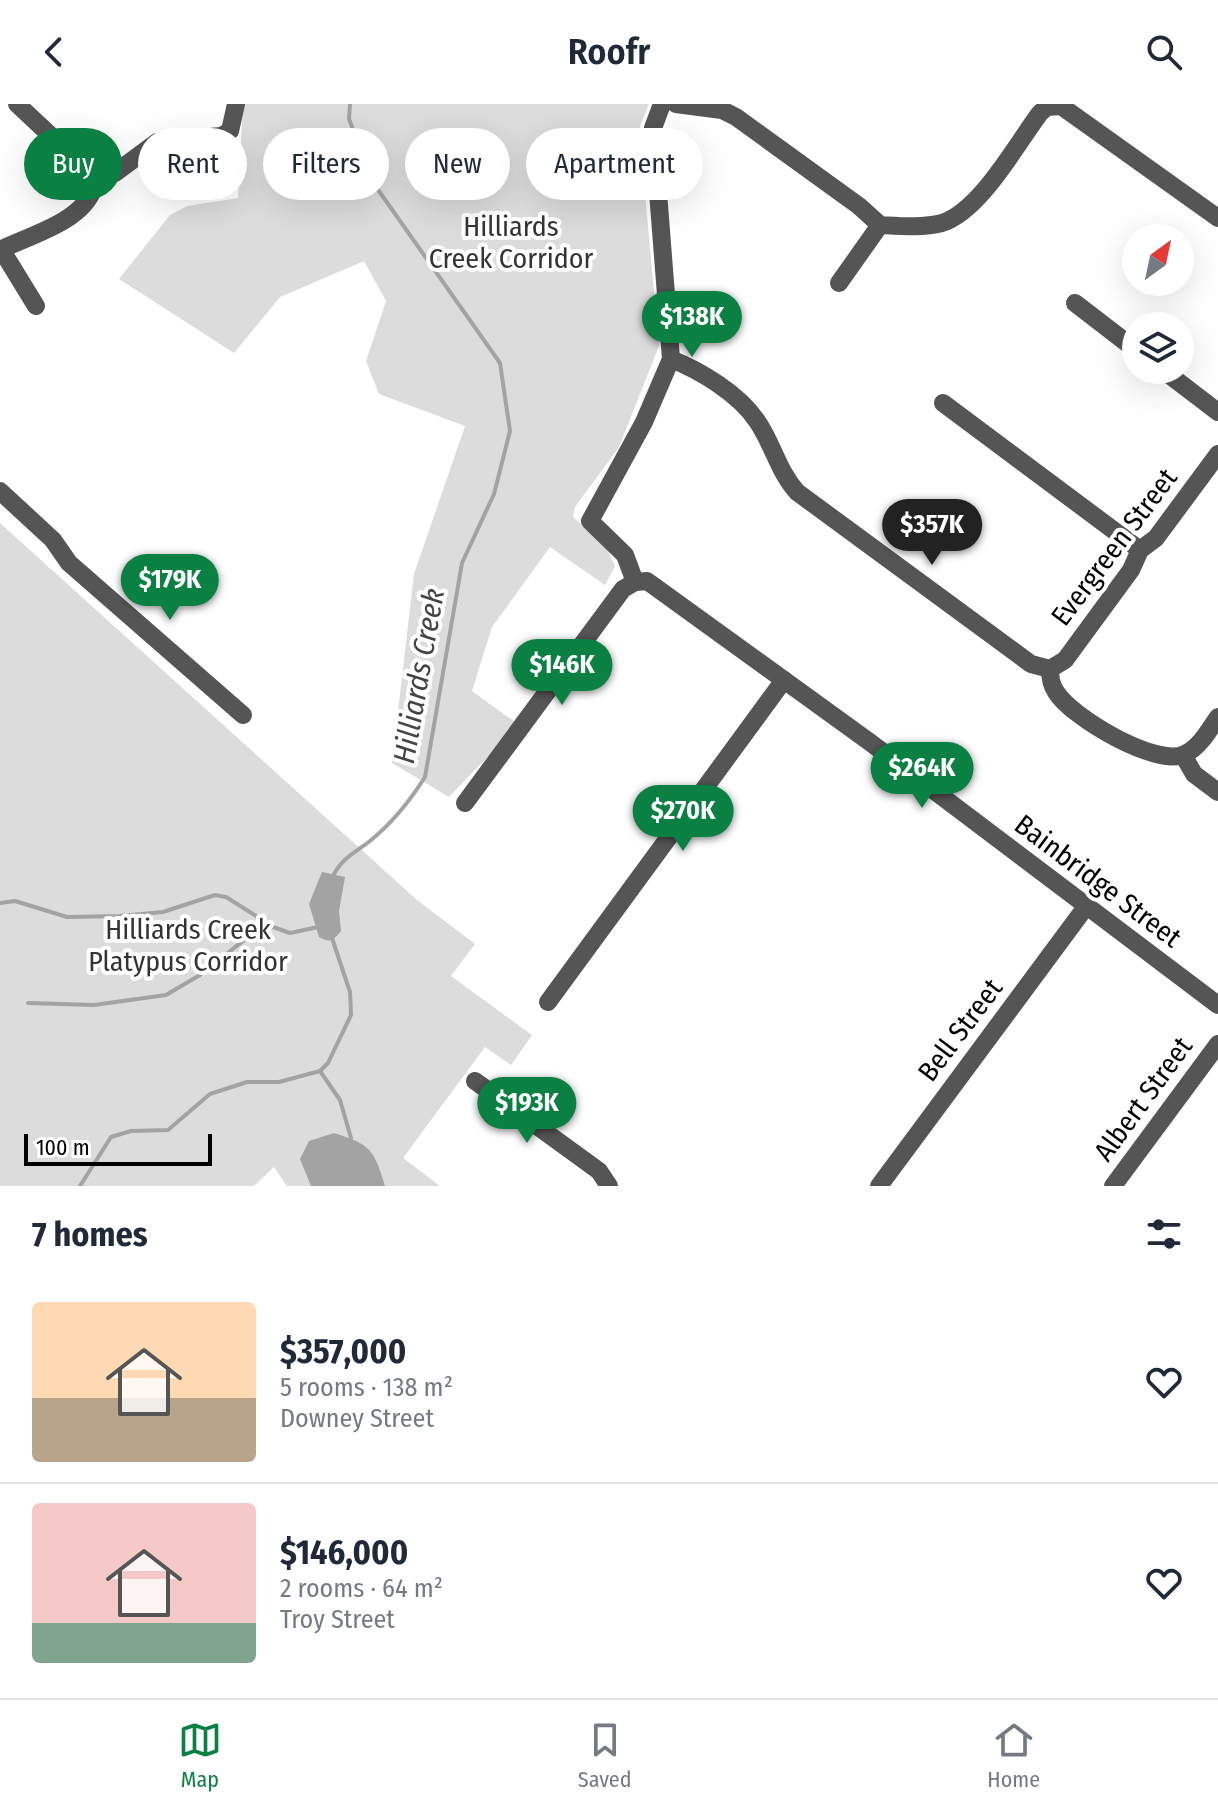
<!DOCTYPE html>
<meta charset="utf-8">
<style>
body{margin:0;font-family:"Fira Sans Condensed",sans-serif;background:#f6f6f7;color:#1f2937;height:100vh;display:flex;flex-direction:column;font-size:30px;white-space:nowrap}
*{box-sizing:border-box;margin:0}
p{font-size:26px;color:#747a83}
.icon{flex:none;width:44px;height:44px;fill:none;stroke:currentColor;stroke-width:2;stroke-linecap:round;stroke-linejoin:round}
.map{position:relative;height:1082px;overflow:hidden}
.panel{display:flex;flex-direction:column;background:#fff;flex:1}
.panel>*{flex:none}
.top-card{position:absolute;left:24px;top:24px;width:800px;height:72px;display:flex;gap:16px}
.needle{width:52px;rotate:33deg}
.tools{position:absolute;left:1122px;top:120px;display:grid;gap:16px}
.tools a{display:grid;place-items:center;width:72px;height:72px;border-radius:50%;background:#fff;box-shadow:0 8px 32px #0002;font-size:40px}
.scale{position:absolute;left:24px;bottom:20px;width:188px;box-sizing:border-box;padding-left:8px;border:4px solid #000;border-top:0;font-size:22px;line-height:28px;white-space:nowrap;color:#000;-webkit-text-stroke:6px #fff;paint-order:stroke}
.price{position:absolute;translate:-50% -68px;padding:0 18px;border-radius:28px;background:#0b8043;color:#fff;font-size:26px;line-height:52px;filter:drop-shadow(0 2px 4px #0008)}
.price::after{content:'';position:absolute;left:50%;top:48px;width:24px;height:18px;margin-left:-12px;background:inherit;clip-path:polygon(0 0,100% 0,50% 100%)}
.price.on{background:#222;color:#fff}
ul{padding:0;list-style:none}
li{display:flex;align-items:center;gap:24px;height:200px;padding:0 32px}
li+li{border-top:2px solid #e0e1e3}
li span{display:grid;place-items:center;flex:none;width:224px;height:160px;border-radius:8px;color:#555}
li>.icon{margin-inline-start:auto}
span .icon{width:96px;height:96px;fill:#fffc;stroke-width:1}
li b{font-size:34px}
h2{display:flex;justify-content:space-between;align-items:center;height:96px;padding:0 32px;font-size:34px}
.chip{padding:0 28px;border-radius:36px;background:#fff;box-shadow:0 8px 32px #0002;font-size:28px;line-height:72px}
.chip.on{background:#0b8043;color:#fff}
header{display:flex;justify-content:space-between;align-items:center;height:104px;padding:0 32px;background:#fff;font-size:36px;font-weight:600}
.dock{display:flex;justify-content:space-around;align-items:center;height:112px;border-top:2px solid #e0e1e3;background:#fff;font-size:22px;color:#747a83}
.dock a{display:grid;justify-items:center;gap:4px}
.dock .on{color:#0b8043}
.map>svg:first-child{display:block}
</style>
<header><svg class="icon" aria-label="back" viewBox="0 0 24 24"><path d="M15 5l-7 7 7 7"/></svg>Roofr<svg class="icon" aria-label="search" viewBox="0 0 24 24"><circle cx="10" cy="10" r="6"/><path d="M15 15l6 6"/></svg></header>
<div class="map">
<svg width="1218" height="1082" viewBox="0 0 1218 1082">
<rect width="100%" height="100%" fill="#fff"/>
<!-- green -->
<g fill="#dcdcdc">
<polygon points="243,0 649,0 639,25 659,242 619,343 575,403 573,413 607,444 615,462 605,481 550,443 492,523 472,587 515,618 499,641 449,693 392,659 414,470 465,322 379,290 366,257 386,197 364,157 280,193 234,249 119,175 170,111 187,102 238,94"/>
<path d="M0 419 417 796 475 840 451 872 532 931 511 961 485 943 403 1054 440 1082H385C374 1046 371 1040 334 1029L311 1082H287L274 1063 254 1082H0Z"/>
</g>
<!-- water -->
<g fill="#a3a3a3">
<path d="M322 768 345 773 339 807 341 827C333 837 330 839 319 833L309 800Z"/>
<path d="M334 1029C371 1040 374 1046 385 1082H311L300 1055 309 1037Z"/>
</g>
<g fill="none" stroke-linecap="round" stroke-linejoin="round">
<!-- stream -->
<g stroke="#a3a3a3" stroke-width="4">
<path d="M333 772C342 754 356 748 370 737 392 719 410 697 425 673L462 459 494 390 510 327 500 259 374 80 349 15 350 0"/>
<polyline points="0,799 15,797 67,813 120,812 163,808 215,791 226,793 272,822"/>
<polyline points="28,899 94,901 166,891 200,871 258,825 273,823 290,829 318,823"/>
<polyline points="320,967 340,996 351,1034"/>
<polyline points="80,1082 111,1033 131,1027 168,1026 210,990 247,978 279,978 320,967 328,959 351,911 350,888 332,834"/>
</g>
<!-- minor -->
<g stroke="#555" stroke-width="18">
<path d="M676 0 722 6 736 13 859 102 880 121C900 122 922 124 942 119 980 107 1016 41 1040 9L1047 3 1061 2 1218 114"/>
<polyline points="93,75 115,69 157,38 221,32 230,27 236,0"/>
<polyline points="1,145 36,202"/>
<path d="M0 146C30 131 83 118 94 83L83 62 17 0"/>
<polyline points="839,179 880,121"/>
<polyline points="1075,199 1136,246"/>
<path d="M671 255C701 267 739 290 757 317 773 340 778 367 797 388L1031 560 1050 565C1050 573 1051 581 1056 588 1071 613 1157 664 1185 650 1200 643 1209 626 1218 613"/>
<polyline points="1163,266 1218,308"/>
<polyline points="943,299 1140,446"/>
<polyline points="0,387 53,436 69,459 243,611"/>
<polyline points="635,478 625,451 590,417 644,318 671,255 653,24 662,0"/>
<polyline points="1050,565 1065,556 1131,466 1140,446 1156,434 1218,350"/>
<polyline points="1183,651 1194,670 1218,688"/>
<polyline points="465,699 623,485 635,478 647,477 871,639 1218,901"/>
<polyline points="548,898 784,576"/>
<polyline points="475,977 599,1067 609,1082"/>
<polyline points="879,1082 1085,804"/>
<polyline points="1113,1082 1218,940"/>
</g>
</g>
<g text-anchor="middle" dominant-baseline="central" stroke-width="8" stroke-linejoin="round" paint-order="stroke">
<!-- park labels -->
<g font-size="28" fill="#333" stroke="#fff">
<text x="511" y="122">Hilliards<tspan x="511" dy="32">Creek Corridor</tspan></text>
<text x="188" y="825">Hilliards Creek<tspan x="188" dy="32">Platypus Corridor</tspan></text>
</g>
<!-- street labels -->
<g font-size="28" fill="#000" stroke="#fff">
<text transform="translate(1114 443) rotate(-53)">Evergreen Street</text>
<text transform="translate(1098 777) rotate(37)">Bainbridge Street</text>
<text transform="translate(960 926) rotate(-53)">Bell Street</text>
<text transform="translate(1143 995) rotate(-54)">Albert Street</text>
</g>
<!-- water labels -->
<g font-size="30" font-style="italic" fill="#444" stroke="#fff">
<text transform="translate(419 572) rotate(-80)">Hilliards Creek</text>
</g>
</g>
</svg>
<div class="tools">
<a><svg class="needle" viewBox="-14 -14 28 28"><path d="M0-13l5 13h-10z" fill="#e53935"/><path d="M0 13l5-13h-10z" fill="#747a83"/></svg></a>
<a><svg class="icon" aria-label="layers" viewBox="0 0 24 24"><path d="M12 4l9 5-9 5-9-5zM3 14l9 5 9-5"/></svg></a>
</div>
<div class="scale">100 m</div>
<b class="price" style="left:692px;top:255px">$138K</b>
<b class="price on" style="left:932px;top:463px">$357K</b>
<b class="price" style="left:170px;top:518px">$179K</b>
<b class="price" style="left:562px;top:603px">$146K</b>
<b class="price" style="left:922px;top:706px">$264K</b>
<b class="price" style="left:683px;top:749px">$270K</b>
<b class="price" style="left:527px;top:1041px">$193K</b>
<div class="top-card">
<a class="chip on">Buy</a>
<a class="chip">Rent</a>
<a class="chip">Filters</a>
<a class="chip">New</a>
<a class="chip">Apartment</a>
</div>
</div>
<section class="panel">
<h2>7 homes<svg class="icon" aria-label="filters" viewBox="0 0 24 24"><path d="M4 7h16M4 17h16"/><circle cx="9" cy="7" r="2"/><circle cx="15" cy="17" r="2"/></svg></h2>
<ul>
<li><span style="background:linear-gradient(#ffd9b3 60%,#b9a48a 0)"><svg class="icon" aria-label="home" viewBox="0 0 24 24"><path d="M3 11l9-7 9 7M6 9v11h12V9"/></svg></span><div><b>$357,000</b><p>5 rooms · 138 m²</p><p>Downey Street</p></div><svg class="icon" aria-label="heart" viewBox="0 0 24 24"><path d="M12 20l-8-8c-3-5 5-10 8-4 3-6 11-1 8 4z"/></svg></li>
<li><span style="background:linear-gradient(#f6c9c9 75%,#7fa58c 0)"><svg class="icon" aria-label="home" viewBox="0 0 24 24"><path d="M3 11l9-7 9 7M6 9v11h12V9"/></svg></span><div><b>$146,000</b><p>2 rooms · 64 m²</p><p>Troy Street</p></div><svg class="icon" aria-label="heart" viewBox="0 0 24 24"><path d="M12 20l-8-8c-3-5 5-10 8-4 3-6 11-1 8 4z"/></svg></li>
</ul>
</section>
<nav class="dock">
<a class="on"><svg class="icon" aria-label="map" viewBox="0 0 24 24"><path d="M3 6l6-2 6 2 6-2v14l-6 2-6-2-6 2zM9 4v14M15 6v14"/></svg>Map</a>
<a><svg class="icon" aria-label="saved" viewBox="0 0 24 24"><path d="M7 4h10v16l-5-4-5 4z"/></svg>Saved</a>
<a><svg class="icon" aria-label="home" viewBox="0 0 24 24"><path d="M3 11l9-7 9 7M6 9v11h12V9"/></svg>Home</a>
</nav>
